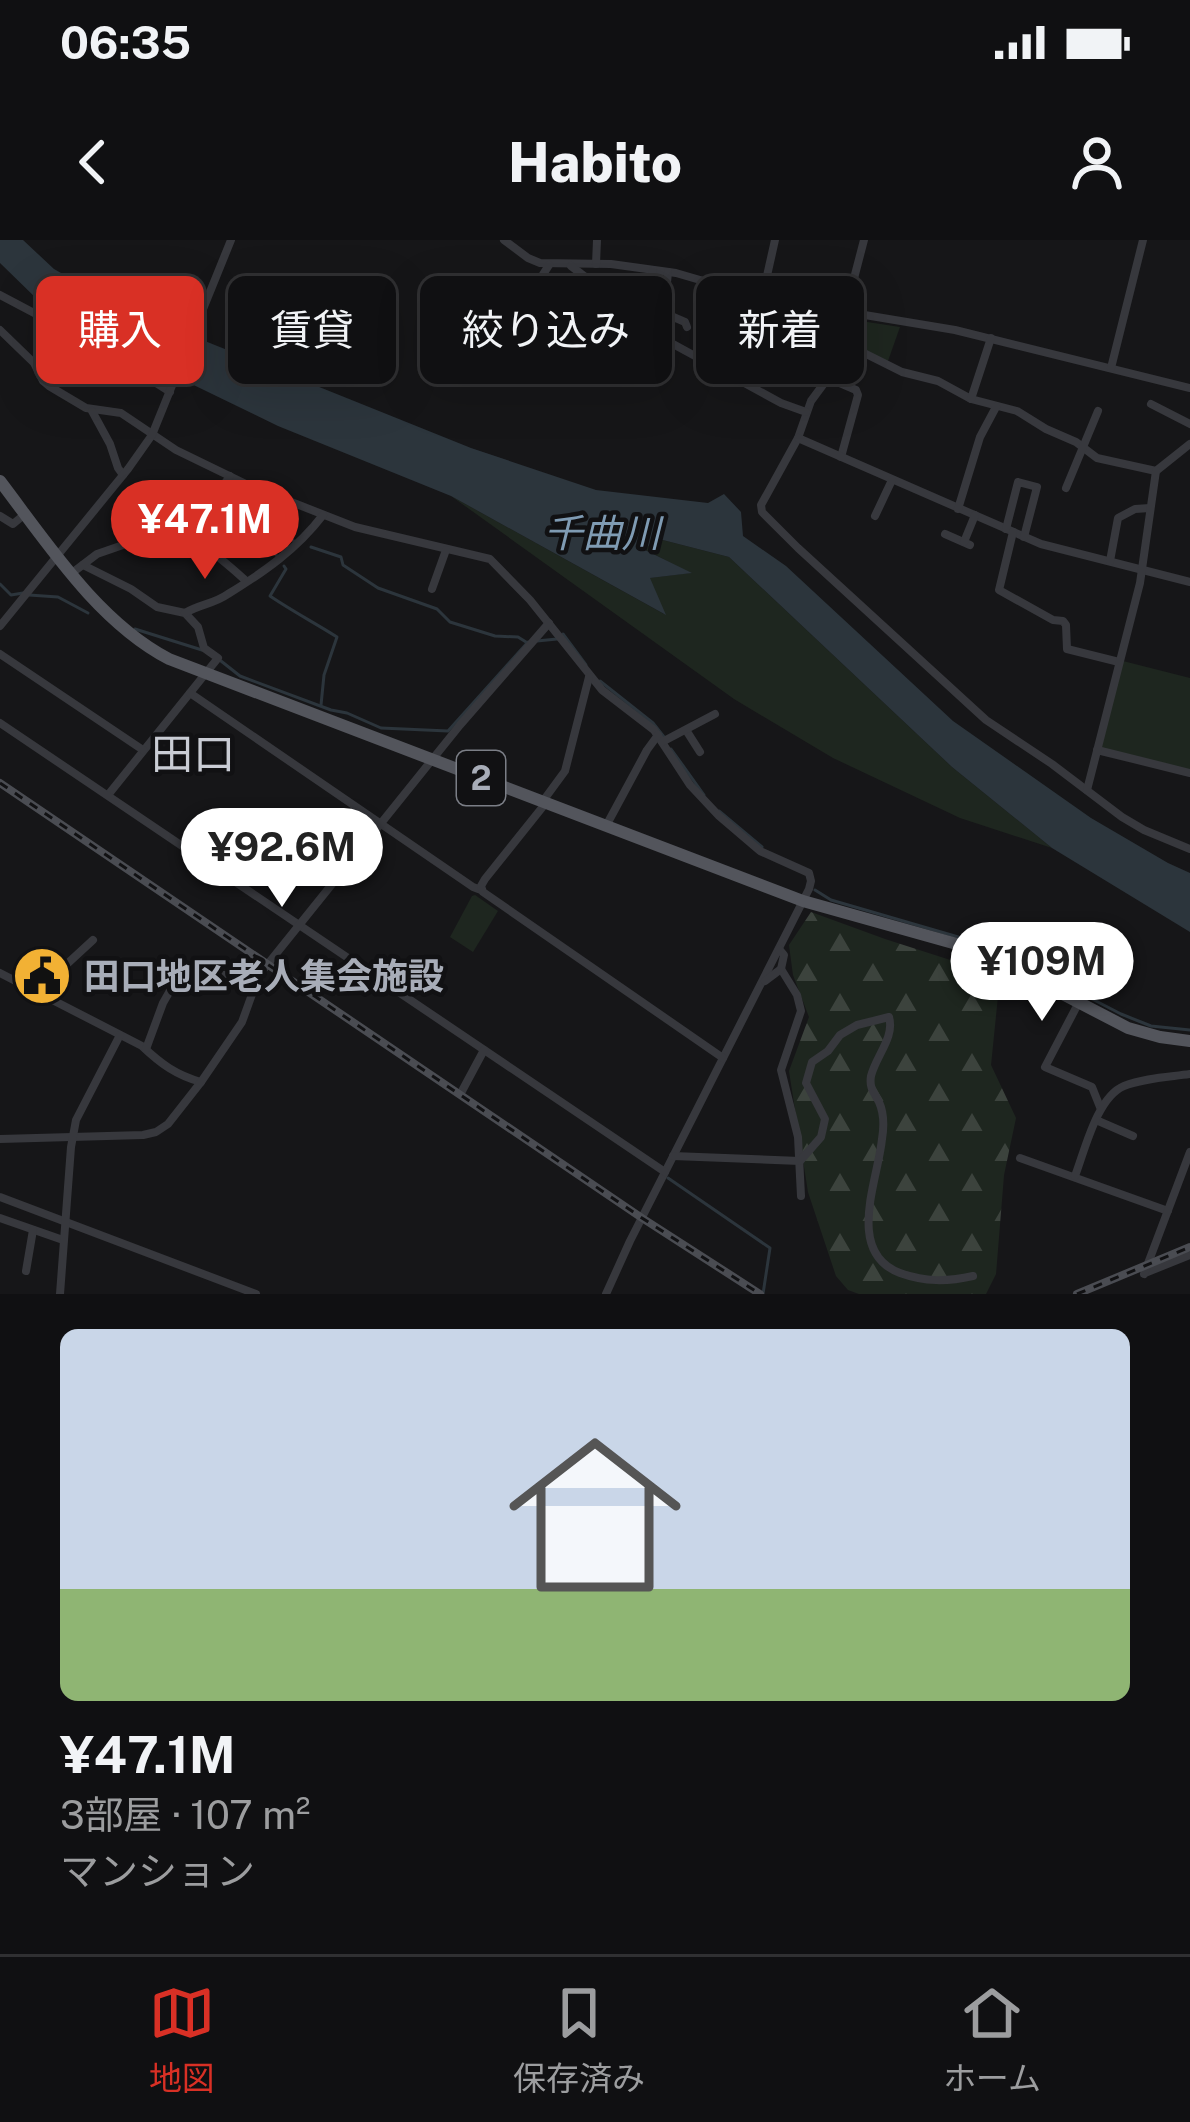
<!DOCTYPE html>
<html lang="ja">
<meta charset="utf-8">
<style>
body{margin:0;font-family:"Public Sans","Noto Sans JP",sans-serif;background:#1e1e20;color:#f1f3f6;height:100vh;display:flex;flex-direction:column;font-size:45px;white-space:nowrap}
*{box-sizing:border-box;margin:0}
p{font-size:39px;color:#9c9d9f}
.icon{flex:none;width:66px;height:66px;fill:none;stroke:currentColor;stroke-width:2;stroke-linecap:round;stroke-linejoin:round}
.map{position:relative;height:1054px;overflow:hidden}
.drawer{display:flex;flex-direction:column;background:#101012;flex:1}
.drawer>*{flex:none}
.top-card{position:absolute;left:36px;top:36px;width:1119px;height:108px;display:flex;gap:24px}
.price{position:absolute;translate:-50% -102px;padding:0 27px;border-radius:42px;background:#fff;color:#222;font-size:39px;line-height:78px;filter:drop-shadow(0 3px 6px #0008)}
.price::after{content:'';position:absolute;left:50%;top:72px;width:36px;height:27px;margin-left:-18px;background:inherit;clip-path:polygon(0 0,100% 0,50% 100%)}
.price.active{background:#d93025;color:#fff}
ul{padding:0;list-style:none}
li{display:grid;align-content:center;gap:24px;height:636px;padding:0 60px}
li span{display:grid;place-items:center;height:372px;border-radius:18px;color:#555}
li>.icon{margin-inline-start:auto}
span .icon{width:216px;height:216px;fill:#fffc;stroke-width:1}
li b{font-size:51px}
.pill{padding:0 42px;border-radius:18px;background:#101012;box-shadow:0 12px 48px #0002,0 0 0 3px #303032;font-size:42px;line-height:108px}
.pill.active{background:#d93025;color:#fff}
.status{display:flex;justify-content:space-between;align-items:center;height:84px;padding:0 60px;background:#101012;direction:ltr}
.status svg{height:33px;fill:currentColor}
header{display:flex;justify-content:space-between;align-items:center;height:156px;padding:0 60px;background:#101012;font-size:54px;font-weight:800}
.tab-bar{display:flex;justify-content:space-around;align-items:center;height:168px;border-top:3px solid #303032;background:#101012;font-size:33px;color:#9c9d9f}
.tab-bar a{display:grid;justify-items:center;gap:6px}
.tab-bar .active{color:#d93025}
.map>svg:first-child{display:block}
</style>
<div class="status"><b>06:35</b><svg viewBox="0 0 49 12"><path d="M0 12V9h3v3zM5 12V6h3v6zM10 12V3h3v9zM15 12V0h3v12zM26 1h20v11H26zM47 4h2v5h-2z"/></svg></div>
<header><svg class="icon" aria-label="back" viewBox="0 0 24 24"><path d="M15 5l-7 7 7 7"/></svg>Habito<svg class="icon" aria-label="person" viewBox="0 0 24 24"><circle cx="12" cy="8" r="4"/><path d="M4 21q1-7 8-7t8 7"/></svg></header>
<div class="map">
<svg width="1190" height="1054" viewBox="0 0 1190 1054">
<defs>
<pattern id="forest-firs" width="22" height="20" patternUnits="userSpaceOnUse" patternTransform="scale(3)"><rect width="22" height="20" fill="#1e261f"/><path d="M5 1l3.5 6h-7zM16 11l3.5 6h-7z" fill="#3c433d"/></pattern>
</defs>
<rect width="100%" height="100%" fill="#161618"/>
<!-- green -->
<g fill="#1e261f">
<polygon points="848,79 900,87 888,121 841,105"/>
<polygon points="451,256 664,374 649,338 690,333 644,309 655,298 729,317 952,527 1052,608 960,578 833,518 734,459"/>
<polygon points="1123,421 1190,438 1190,531 1101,509"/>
<polygon points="475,655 498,671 473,712 450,697 472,656"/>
</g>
<!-- forest -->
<polygon fill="url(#forest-firs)" points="811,672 885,699 1000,736 991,825 1016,878 1004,935 996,1034 986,1054 859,1054 848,1050 836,1036 808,952 789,831 809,777 793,735 789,705"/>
<!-- water -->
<polygon fill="#2c353c" points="0,0 23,0 54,29 96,53 160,83 471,208 596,250 708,263 724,254 741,272 743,296 786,326 953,481 1091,578 1168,623 1190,633 1190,692 1052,608 952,527 729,317 655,298 645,310 692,333 650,338 666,375 451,256 278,186 142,120 85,84 39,61 0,23"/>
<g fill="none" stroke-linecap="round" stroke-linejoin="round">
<!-- stream -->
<g stroke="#2c353c" stroke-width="3">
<polyline points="285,264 272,288 294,301"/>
<polyline points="271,290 262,300 277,316"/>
<polyline points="311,307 341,317 343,325 378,348 437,369 450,382 495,396 518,397 526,402"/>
<path d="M284 326 286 329 270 356C292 371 315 383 337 397L324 435 321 465"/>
<polyline points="0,344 11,355 23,353"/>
<polyline points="29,355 58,357 88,373"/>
<polyline points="135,389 202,410"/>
<polyline points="563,394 586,425"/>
<polyline points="537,401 557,399"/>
<polyline points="221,421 240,436 331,470 347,473 381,488 448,491 528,402"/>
<polyline points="600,441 653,483 664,497"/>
<polyline points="671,509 704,555"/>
<polyline points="719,571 762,607"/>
<polyline points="815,650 831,660 972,701 1000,711 1121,774 1151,786 1190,790"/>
<polyline points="668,938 770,1008 763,1054"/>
</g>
<!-- minor -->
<g stroke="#37383d" stroke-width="8">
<polyline points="504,0 528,18 540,23 611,24 676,33 762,58 955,90 1190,148"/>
<polyline points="775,0 762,58 787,84 838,105"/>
<polyline points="864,0 828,138 811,161 798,198 761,265 762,272 798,308 986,480 1052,524 1122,577 1144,590 1190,609"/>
<polyline points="596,24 597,0"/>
<polyline points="549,25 530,55 530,60 549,71 555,70 578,33"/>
<polyline points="571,26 673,104 781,163 806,172"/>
<polyline points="668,32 664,73 685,82 687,87"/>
<polyline points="0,55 106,111 170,152"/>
<polyline points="638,79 650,55 653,30"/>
<polyline points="0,90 34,123 43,141 49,146 86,168 121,173 176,210 248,245 355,287 490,319 530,360 602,450 654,490 690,545 719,576 760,611 809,633 811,641 809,649 630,1001 606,1054"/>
<polyline points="837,107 866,114 902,132 938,141 971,159 1017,171 1046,189 1076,202 1097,218 1156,231 1190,204"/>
<polyline points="713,126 747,54"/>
<polyline points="1111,128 1143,0"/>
<polyline points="828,138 856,150 858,155 841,217"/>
<polyline points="971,159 991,98"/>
<polyline points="1151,164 1190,184"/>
<polyline points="92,171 110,204 118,228 123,235"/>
<polyline points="798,198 1041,304 1190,342"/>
<polyline points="1066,248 1098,171"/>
<polyline points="958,269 980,197 996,167"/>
<polyline points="0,276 13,284 25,274"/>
<polyline points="875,276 892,240"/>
<path d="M172 280C197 301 223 319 246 341"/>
<polyline points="1006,289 1018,242 1037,247 1024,297"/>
<polyline points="1013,292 999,350 1053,380 1063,381 1066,385 1067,409 1119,422"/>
<polyline points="945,294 970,305"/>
<polyline points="964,302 975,275"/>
<polyline points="1110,321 1118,278 1135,269 1150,268"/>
<polyline points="83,325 131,349 157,367 185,373 198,387 204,408 218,418 108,555"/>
<polyline points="72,333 97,314 149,296 158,296 176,277 208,267 230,236"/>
<polyline points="432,349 446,310"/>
<path d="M185 373C200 364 214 364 228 354 264 332 297 309 323 275"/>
<polyline points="0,386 128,229 152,195 231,0"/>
<polyline points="0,414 143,510"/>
<polyline points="190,453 473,647 481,650"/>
<polyline points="0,483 665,932"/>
<polyline points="686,490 700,512"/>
<polyline points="662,502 715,474"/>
<polyline points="1097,510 1190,533"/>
<polyline points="1087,550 1140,343 1156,231"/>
<polyline points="543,561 565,531 589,437"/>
<polyline points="545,564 485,639 481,646 483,652 723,818"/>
<polyline points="606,586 647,510 658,495"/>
<polyline points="781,729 797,755 801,771 781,830 798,897 801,956"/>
<path d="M0 733 142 806C161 824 176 835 201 842"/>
<polyline points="765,741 781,729 784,715 779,709"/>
<polyline points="40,754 55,735 93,700"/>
<polyline points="1079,762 1045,827 1092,847 1100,867"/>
<polyline points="146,809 163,763 175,742 205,735 259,735"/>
<polyline points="462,851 484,810"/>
<polyline points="1096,880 1133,896"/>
<polyline points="0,899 143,895 156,892 168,884 201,842 242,782 259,735 460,485 549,383"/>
<path d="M673 916 800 921 821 897 825 879 806 843 812 822 828 811 840 795 857 785 889 777C895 797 876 816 871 836 869 848 874 852 879 862 884 873 884 887 882 899 878 940 845 1012 900 1033 925 1042 947 1042 973 1036"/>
<polyline points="1020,918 1168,971"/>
<path d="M1075 936C1085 910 1097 857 1124 846 1144 838 1169 837 1190 834"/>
<polyline points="0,957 256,1054"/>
<polyline points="0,978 63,1000"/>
<polyline points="26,1031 33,990"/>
<polyline points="1145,1033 1190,1015"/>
<polyline points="1144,1034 1190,912"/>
<polyline points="60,1054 71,907 76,880 120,795"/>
</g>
<!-- major -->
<path stroke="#53555c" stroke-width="12" d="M0 241C48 304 98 382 169 419L803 661 978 710 1128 788 1160 797 1190 801"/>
<defs>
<g id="rail">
<polyline points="0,543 642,978 760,1054"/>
<polyline points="1077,1054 1190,1007"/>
</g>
</defs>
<!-- rail casing -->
<use href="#rail" stroke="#4a4c52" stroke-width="8"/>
<!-- rail -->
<use href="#rail" stroke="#111113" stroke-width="3" stroke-dasharray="9" stroke-linecap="butt"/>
</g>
<!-- icons -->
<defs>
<symbol id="civic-disc" viewBox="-11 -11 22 22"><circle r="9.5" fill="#f2b134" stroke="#111113"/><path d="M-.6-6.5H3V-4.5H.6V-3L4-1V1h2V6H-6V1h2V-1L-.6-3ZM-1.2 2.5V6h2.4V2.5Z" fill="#111"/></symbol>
</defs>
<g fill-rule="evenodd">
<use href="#civic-disc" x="9" y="703" width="66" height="66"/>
</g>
<g text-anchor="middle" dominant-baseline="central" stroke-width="9" stroke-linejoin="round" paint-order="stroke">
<!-- shield labels -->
<rect fill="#111113" stroke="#7b7e86" stroke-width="3" x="457" y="511" width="48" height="54" rx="9"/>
<g font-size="33" font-weight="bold" fill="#a8adb8">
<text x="481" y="538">2</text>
</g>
<!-- poi labels -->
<g font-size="36" font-weight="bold" fill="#a8adb8" stroke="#111113" text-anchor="start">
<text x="84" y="736">田口地区老人集会施設</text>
</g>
<!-- water labels -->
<g font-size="39" font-style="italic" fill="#7f9bb3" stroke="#111113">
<text x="602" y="293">千曲川</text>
</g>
<!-- quarter labels -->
<g font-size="42" fill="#c9ccd4" stroke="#111113">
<text x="193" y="513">田口</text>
</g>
</g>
</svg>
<b class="price active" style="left:205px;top:342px">¥47.1M</b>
<b class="price" style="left:282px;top:670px">¥92.6M</b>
<b class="price" style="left:1042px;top:784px">¥109M</b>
<div class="top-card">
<a class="pill active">購入</a>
<a class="pill">賃貸</a>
<a class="pill">絞り込み</a>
<a class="pill">新着</a>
</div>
</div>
<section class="drawer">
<ul>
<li><span style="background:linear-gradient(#c9d6e8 70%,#8fb573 0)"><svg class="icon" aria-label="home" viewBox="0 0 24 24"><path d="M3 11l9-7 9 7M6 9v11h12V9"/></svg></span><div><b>¥47.1M</b><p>3部屋 · 107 m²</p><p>マンション</p></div></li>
</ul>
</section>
<nav class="tab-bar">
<a class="active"><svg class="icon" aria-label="map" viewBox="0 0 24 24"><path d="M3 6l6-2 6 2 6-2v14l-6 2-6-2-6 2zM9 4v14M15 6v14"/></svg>地図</a>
<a><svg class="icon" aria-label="saved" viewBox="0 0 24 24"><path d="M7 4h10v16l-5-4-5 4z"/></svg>保存済み</a>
<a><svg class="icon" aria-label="home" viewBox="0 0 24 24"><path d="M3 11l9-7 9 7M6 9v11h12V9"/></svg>ホーム</a>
</nav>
